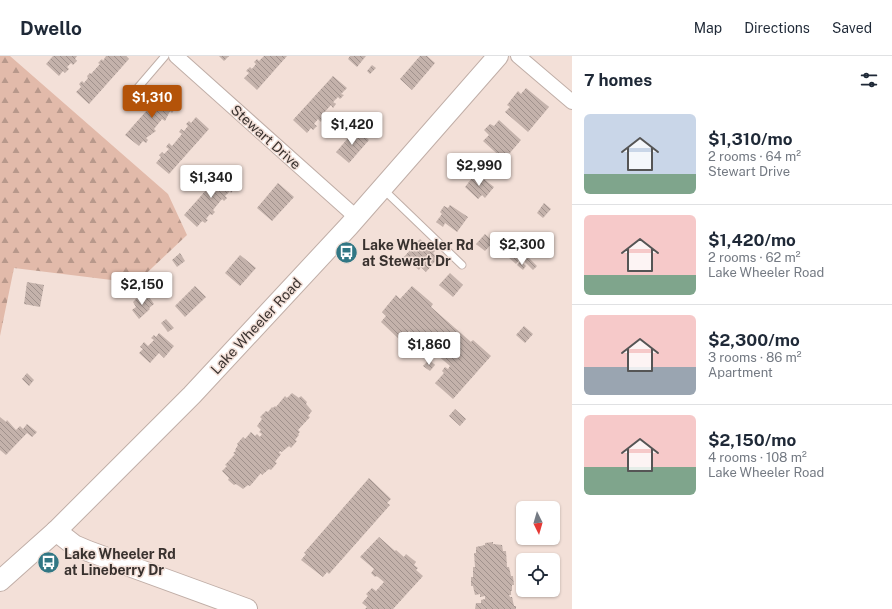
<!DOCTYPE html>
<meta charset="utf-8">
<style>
body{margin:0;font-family:"Public Sans",sans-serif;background:#f6f6f7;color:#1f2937;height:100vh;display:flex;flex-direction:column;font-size:15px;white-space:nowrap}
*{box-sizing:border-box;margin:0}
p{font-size:13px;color:#747a83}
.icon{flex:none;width:22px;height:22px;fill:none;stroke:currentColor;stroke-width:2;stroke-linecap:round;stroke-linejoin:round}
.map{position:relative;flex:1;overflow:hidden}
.details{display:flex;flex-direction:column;background:#fff;width:320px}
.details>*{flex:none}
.needle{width:26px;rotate:175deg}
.controls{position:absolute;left:516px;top:445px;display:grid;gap:8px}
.controls a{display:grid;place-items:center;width:44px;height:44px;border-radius:6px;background:#fff;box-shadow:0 1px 3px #0004;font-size:20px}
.price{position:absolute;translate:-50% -34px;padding:0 9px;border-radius:4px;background:#fff;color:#222;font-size:13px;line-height:26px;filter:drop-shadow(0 1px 2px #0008)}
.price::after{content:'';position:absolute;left:50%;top:24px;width:12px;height:9px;margin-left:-6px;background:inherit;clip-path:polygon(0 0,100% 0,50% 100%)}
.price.current{background:#b45309;color:#fff}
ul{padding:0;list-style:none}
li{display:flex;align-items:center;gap:12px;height:100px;padding:0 12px}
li+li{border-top:1px solid #e0e1e3}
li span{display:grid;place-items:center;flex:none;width:112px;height:80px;border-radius:6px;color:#555}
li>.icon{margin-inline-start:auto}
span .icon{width:48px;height:48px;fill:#fffc;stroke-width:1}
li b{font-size:17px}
h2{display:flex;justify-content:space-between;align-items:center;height:48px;padding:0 12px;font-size:17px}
header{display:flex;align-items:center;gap:24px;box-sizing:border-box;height:56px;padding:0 20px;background:#fff;border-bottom:1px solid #e0e1e3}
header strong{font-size:19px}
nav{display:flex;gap:22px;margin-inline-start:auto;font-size:14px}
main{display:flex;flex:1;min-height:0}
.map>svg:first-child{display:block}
</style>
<header>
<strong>Dwello</strong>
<nav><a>Map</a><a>Directions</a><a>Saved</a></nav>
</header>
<main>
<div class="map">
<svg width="572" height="553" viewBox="0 0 572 553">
<defs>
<pattern id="forest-firs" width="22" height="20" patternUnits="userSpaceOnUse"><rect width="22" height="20" fill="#e2baaa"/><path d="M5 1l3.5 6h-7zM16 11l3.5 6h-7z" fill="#b8988b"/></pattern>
<pattern id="building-back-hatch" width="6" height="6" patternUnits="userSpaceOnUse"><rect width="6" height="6" fill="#c4b2ab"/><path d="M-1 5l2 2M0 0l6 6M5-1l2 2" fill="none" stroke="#a0918c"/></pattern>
</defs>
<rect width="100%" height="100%" fill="#f3e0d8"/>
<!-- forest -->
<polygon fill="url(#forest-firs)" points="0,0 10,0 168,138 187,179 136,227 14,212 0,280"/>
<!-- building -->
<g fill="url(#building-back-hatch)">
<polygon points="53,0 77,0 75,3 77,5 73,9 71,7 67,11 69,13 65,17 63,15 59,20 46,8"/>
<polygon points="106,0 126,0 129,3 89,48 76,36 81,31 79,28 82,25 84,27 88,22 87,20 90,17 91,18 100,8 98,7 102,3 103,5"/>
<polygon points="219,0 229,0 224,5"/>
<polygon points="264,0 287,0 257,34 244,22 249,17 246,15 250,11 252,13 256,8 254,6 257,3 259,5"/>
<polygon points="350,0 366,0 357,11 348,3"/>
<polygon points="420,0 427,0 435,7 412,34 400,23"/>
<polygon points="372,9 376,12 370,18 367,15"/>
<polygon points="333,20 347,32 341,38 344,39 340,43 338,41 333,46 336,48 333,52 331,49 321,60 324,62 321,66 318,63 314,68 317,70 313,74 311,72 307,77 293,64"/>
<polygon points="526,32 549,51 528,76 505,56 510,51 507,49 518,35 521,38"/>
<polygon points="165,34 178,46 173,51 175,53 172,57 170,55 165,65 162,63 154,73 156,75 146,82 148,84 146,87 143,85 139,90 125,79"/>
<polygon points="196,61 209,73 169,118 156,107 161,101 159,99 162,96 164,98 169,93 166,91 169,87 172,90 182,78 179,76 181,73 184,75 188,70 186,68 189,65 191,67"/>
<polygon points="499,64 521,84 504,104 483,85 489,79 484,74 490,68 494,70"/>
<polygon points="356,73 369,84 349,107 336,96"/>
<polygon points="224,114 238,126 233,132 234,133 231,137 230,135 225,140 227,142 224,145 222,143 213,154 215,156 212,159 210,158 206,163 208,164 205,167 202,165 197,171 184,159"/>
<polygon points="476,117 494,131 485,142 482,139 478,143 465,131"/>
<polygon points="278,127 294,141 272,165 257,152"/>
<polygon points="544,147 551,153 543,162 537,157"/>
<polygon points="450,149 468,161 457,176 445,167 443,171 436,166 442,158 440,156 444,150 448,152"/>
<polygon points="485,178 493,186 485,195 476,188"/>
<polygon points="420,183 435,195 433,197 438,202 426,216 421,211 419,214 404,201"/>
<polygon points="521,189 531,198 528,201 537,210 533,214 524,205 523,207 518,202 519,204 516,208 508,201"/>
<polygon points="180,197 185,205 177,211 172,204"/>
<polygon points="240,199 256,212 240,230 225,217"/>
<polygon points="520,205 526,210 523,214 517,209"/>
<polygon points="450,217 463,229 453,241 439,229"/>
<polygon points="27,226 44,229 40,251 24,248"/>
<polygon points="195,230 206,241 185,261 175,250"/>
<polygon points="412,230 433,248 431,251 471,286 473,284 491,300 453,343 435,327 444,317 442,315 445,311 448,313 450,310 409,275 401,285 381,266 386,260 382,256 396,239 400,243"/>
<polygon points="147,238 154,248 149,252 150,253 139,263 132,254 136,251 133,246 138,241 140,244"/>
<polygon points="166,263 174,272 168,276 161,267"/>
<polygon points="524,270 533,278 525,287 516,279"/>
<polygon points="159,277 174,290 164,302 159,297 150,307 139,297 143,293 140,291 144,286 148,290 154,284 151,282 154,279 156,281"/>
<polygon points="429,304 435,309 430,315 423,310"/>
<polygon points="27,317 34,324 29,330 22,323"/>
<polygon points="292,337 299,342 301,340 307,346 306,348 312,355 308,360 310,361 298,374 300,376 298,378 299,379 295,384 297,385 291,392 289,390 282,396 280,395 279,397 281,398 275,406 277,407 271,414 269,413 262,419 261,417 250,430 248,429 243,433 236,428 234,429 228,424 229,422 222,415 227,410 225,409 235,398 233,397 236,395 235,394 238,389 237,388 243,381 245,383 251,376 255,380 257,378 260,381 262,378 259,376 261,374 257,370 262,363 260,361 266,355 268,356 272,351 273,352 275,350 276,351 285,340 287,342"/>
<polygon points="455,353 466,363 460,370 449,360"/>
<polygon points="0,361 6,366 7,364 16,374 20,370 23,373 27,368 37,376 32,381 27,377 6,399 0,394"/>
<polygon points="369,422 391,443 387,447 390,449 329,518 327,516 323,521 301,504 306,498 304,497"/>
<polygon points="379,481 395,495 396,494 404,501 406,498 416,506 414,509 418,512 416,514 423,520 393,553 365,553 367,551 362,547 368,540 366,538 372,532 376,535 384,526 378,521 376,520 375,521 371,517 374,513 360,501"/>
<polygon points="493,486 493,488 502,489 503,495 506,495 507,511 509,511 511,520 513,520 514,529 512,529 512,535 511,535 511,539 509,539 510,541 512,541 514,550 516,550 516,553 475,553 476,547 481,547 481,544 485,543 485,540 480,541 480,538 475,539 473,530 471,530 471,521 473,521 473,511 475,511 474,497 476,497 476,491 485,489 485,487"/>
</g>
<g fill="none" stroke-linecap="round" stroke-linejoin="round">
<defs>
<g id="lane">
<polyline points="135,35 165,0"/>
<polyline points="383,133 462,209"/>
</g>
<g id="street">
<polyline points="176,0 356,161"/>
<polyline points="518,0 572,46"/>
</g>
<g id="secondary">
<polyline points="56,475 74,489 88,495 247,553"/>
<polyline points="0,525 56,475 192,339 349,170 498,0"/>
</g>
</defs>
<!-- lane casing -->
<use href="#lane" stroke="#c0aea7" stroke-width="9"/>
<!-- street casing -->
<use href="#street" stroke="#c0aea7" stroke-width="16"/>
<!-- secondary casing -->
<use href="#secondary" stroke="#c0aea7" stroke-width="22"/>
<!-- lane -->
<use href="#lane" stroke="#fff" stroke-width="7"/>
<!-- street -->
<use href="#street" stroke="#fff" stroke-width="14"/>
<!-- secondary -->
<use href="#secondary" stroke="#fff" stroke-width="20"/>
</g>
<!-- icons -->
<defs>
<symbol id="bus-disc" viewBox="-11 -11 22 22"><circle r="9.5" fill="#317784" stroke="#f3e0d8"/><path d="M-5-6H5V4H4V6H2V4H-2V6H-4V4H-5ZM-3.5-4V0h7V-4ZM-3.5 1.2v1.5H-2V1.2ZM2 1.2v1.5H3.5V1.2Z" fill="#fff"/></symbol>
</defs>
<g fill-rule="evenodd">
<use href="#bus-disc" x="334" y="184" width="25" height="25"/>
<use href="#bus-disc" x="36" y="494" width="25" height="25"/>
</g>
<g text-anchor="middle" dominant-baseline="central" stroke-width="3" stroke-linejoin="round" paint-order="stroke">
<!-- street labels -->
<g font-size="14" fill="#38312e" stroke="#f3e0d8">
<text transform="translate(266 81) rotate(42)">Stewart Drive</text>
<text transform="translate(256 270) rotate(-47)">Lake Wheeler Road</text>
</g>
<!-- poi labels -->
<g font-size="14" font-weight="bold" fill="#38312e" stroke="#f3e0d8" text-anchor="start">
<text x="362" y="189">Lake Wheeler Rd<tspan x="362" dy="16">at Stewart Dr</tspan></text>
<text x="64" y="498">Lake Wheeler Rd<tspan x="64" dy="16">at Lineberry Dr</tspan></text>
</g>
</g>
</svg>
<div class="controls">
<a><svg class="needle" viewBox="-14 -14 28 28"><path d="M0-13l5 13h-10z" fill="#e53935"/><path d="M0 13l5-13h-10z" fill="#747a83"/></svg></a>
<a><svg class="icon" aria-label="locate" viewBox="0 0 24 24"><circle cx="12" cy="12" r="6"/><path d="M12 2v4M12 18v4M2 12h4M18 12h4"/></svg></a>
</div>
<b class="price current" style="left:152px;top:63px">$1,310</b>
<b class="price" style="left:352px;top:90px">$1,420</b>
<b class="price" style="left:479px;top:131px">$2,990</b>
<b class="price" style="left:211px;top:143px">$1,340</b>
<b class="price" style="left:522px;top:210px">$2,300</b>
<b class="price" style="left:142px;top:250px">$2,150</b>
<b class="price" style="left:429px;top:310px">$1,860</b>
</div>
<section class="details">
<h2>7 homes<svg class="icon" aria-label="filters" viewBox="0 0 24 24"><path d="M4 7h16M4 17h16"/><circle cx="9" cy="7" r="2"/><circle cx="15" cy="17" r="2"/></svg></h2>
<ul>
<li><span style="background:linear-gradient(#c9d6e8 75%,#7fa58c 0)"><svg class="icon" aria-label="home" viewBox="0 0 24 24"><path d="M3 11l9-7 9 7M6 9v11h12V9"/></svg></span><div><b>$1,310/mo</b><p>2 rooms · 64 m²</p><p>Stewart Drive</p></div></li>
<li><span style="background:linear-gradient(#f6c9c9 75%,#7fa58c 0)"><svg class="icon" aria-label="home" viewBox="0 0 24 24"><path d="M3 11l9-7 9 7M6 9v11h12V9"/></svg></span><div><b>$1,420/mo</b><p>2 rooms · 62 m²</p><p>Lake Wheeler Road</p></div></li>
<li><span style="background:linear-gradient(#f6c9c9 65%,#9aa5b1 0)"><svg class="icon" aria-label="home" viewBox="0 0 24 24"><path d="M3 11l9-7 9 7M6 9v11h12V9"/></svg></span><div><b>$2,300/mo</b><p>3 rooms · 86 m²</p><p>Apartment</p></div></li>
<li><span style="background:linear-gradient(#f6c9c9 65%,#7fa58c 0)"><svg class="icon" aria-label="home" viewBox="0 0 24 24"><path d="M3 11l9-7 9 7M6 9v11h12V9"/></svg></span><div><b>$2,150/mo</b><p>4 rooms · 108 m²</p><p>Lake Wheeler Road</p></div></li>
</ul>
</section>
</main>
